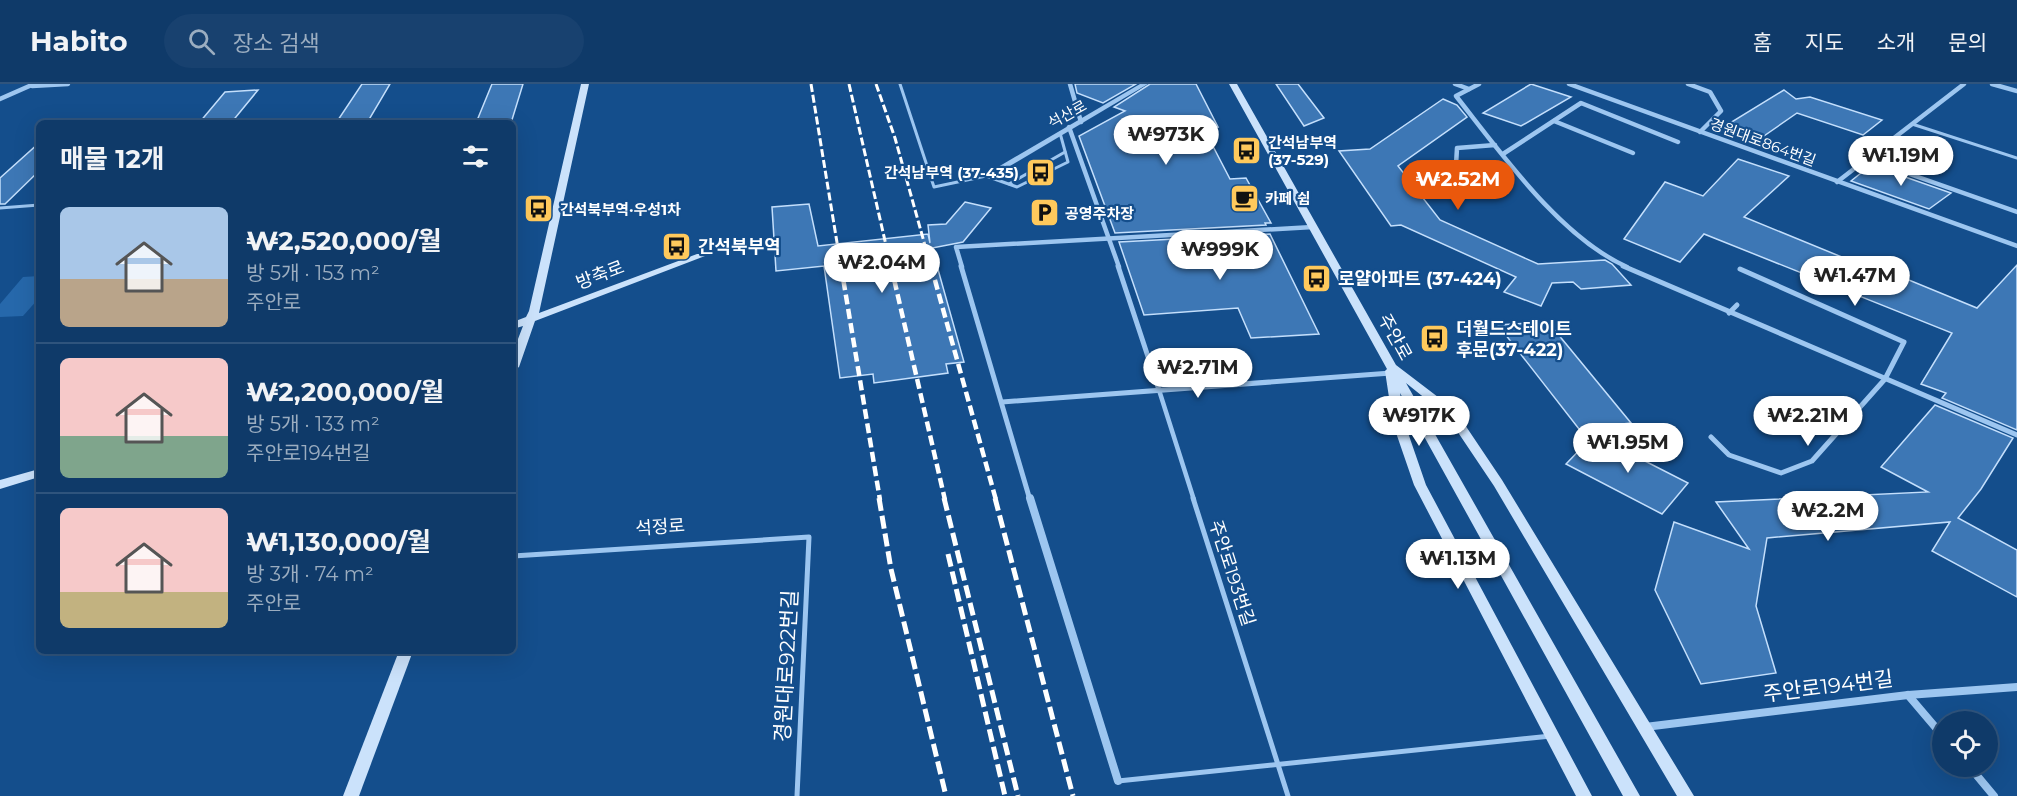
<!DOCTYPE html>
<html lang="ko">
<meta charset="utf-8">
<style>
body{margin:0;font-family:Montserrat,"Noto Sans KR",sans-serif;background:#18416f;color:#f1f3f6;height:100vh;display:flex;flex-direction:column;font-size:22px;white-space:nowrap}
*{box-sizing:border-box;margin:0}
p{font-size:20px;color:#9badc0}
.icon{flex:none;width:33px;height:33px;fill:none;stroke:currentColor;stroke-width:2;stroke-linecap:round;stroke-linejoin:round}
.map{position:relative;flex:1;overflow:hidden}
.sheet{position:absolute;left:36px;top:36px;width:480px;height:534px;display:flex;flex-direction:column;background:#0f3a69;border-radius:9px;box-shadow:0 6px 24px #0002,0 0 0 2px #2f547d}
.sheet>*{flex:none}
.buttons{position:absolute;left:1932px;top:627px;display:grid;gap:12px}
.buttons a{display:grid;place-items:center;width:66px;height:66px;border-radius:50%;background:#0f3a69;box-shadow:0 6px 24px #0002,0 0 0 2px #2f547d;font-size:30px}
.price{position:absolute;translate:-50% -51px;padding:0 14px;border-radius:21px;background:#fff;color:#222;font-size:20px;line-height:39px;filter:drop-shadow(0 2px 3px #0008)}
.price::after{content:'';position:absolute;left:50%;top:36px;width:18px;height:14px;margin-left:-9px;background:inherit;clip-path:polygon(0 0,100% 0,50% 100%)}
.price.selected{background:#ea580c;color:#fff}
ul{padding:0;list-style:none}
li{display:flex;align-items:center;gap:18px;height:150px;padding:0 24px}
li+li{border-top:2px solid #2f547d}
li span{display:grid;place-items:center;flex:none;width:168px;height:120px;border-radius:9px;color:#555}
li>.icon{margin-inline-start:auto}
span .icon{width:72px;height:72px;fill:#fffc;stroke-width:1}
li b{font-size:26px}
h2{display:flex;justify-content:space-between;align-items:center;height:72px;padding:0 24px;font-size:26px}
header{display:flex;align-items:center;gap:36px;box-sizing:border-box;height:84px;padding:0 30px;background:#0f3a69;border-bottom:2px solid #2f547d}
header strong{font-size:28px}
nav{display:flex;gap:33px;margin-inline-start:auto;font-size:21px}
.search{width:420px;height:54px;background:#18416f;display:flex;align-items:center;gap:15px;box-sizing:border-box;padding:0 21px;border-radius:33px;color:#9badc0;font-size:22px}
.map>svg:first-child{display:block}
</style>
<header>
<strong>Habito</strong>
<div class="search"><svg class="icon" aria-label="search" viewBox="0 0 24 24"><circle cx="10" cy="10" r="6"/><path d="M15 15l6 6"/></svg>장소 검색</div>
<nav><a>홈</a><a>지도</a><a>소개</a><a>문의</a></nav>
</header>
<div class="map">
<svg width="2017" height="712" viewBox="0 0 2017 712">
<rect width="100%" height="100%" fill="#144e8c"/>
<!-- green -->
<polygon fill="#2668ab" points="39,192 39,214 23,232 0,233 0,220 23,193"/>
<!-- building -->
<g fill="#3d77b5" stroke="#c4dffc" stroke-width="1.5">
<polygon points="362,0 390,0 367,39 336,39"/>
<polygon points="492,0 523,0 511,39 476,39"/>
<polygon points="1075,0 1136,0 1103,19 1077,9"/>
<polygon points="1150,0 1196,0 1218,43 1203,43 1230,95 1246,94 1271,139 1265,139 1266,141 1115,149 1079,52 1125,27 1114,23"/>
<polygon points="1276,0 1298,0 1324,34 1304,42"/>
<polygon points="1531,0 1571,13 1521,42 1483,29"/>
<polygon points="258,6 231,39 199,39 225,8"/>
<polygon points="1784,6 1796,15 1810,13 1882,36 1863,51 1797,29 1761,54 1725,42"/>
<polygon points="1443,15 1457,21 1467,33 1398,82 1440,136 1538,180 1605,176 1612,180 1631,201 1581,205 1573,198 1552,199 1541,222 1504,208 1516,193 1401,141 1391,142 1339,67 1370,65"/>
<polygon points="39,59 39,87 5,120 0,120 0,94"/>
<polygon points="1738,75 1789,92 1744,133 1854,178 1858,175 1977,224 2017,181 2017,346 1942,314 1946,309 1921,300 1952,249 1704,150 1680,178 1624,155 1665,98 1703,112"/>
<polygon points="1871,81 1951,109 1929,125 1851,97"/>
<polygon points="965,118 991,124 963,158 932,164 964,278 946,280 948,289 874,299 873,290 840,294 824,182 776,187 772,123 809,120 818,162 928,150 930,159 928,141 946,140"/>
<polygon points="1270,150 1319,250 1251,254 1238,224 1144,231 1119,158"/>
<polygon points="1548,238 1631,339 1579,345 1498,241"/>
<polygon points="1935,321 2013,354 1981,405 1958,434 2017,466 2017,513 1932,467 1950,438 1767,454 1756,522 1776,589 1701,600 1655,506 1674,438 1749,465 1716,418 1928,408 1881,383"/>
<polygon points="1594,351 1688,399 1662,430 1566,380"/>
</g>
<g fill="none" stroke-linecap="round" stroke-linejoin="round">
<!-- service-far2 -->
<g stroke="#9dc6f0" stroke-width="3">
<polyline points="900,0 934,103 986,92"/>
<polyline points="1912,40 2017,74"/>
<polyline points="1002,83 986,92 1017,103 1068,78 1060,49"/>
<polyline points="1009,100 1065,68"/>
<polyline points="0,124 39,121"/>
</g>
<!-- service-far1 -->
<polyline stroke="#9dc6f0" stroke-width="4.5" points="1159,306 1194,416"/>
<!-- service -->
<g stroke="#9dc6f0" stroke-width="5">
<polyline points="1193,414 1288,712"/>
<polyline points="513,472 809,453 797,712"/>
<polyline points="1118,697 1551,652"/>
</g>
<!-- minor-far2 -->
<g stroke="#9dc6f0" stroke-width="4.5">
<polyline points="1070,0 1081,38"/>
<polyline points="1455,0 1469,5"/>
<path d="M1479 0 1456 12C1501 69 1560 153 1627 183"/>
<polyline points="1569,0 2017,162"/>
<polyline points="1688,0 1710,8 1721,27 1700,48"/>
<polyline points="1992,0 2017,7"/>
<polyline points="32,2 68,0"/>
<polyline points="0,15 34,0"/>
<polyline points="1554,37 1633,69"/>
<polyline points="1069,43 1119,183"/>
<polyline points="1503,70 1581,19 1678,58"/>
<polyline points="1867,75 2017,128"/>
<polyline points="1456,81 1457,64 1495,61"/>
<polyline points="1837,98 1964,0"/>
<polyline points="962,183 956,163 1313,143"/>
</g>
<!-- minor-far1 -->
<g stroke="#9dc6f0" stroke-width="5">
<polyline points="961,182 1030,416"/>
<polyline points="1118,182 1159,306"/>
<polyline points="1623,182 2017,351"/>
<polyline points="1729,229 1737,221"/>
<polyline points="1002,318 1391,289"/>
<polyline points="1711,353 1729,371 1781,389 1812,377 1885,295 1904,258 1740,185"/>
</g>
<!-- minor -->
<g stroke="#9dc6f0" stroke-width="8">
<polyline points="1030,414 1118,697"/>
<polyline points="1908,611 1942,651"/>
<polyline points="1645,643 1908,611 2017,603"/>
<polyline points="1969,682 1994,712"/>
</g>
<!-- tertiary -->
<polygon fill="#9dc6f0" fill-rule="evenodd" points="1140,0 1148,0 1005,85 998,83"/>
<!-- secondary -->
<g fill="#cbe2fb" fill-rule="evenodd">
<polygon points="581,0 589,0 539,229 697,170 703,170 705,172 535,237 519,283 513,287 513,268 523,242 513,245 513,238 526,233 529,227"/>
<polygon points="1229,0 1237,0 1396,281 1455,326 1502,396 1694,712 1677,712 1494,402 1447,332 1406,299 1640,712 1623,712 1400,309 1405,340 1426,401 1592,712 1576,712 1414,401 1393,340 1385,287 1387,285"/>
<polygon points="39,385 39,393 0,405 0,396"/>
<polygon points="399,567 413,567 359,712 343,712"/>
</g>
<!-- rail-far2 -->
<g stroke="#fff" stroke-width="3" stroke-dasharray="8 3" stroke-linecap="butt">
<polyline points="811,0 841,183"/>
<polyline points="849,0 891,183"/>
<polyline points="876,0 895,54 931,183"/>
</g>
<!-- rail-far1 -->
<g stroke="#fff" stroke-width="4.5" stroke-dasharray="10 4.5" stroke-linecap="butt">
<polyline points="841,182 880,416"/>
<polyline points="891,182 945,416"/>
<polyline points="931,182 996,416"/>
</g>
<!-- rail -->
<g stroke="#fff" stroke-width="5" stroke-dasharray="13 5" stroke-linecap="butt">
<polyline points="879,414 891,485 946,712"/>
<polyline points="944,414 1018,712"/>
<polyline points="995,414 1073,712"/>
<polyline points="948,470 1005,712"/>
</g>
</g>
<!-- icons -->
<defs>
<symbol id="bus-square" viewBox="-11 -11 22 22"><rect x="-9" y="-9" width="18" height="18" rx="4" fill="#ffc95c" stroke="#144e8c"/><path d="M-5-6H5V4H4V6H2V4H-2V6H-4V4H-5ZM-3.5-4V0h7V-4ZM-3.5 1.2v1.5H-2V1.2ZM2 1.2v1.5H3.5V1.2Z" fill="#111"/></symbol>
<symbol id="cafe-square" viewBox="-11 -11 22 22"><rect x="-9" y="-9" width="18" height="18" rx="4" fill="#ffc95c" stroke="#144e8c"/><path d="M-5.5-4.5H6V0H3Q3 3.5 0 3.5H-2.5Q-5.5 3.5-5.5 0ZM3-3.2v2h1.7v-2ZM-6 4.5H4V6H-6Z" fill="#111"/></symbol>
<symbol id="parking-square" viewBox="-11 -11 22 22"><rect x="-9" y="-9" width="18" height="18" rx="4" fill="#ffc95c" stroke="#144e8c"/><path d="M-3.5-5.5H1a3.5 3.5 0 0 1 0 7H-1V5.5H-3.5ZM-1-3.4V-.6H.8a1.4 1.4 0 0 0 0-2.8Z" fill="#111"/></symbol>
</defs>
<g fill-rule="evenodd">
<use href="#bus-square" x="1230" y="50" width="33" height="33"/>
<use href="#bus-square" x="1024" y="72" width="33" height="33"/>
<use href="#cafe-square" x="1228" y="98" width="33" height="33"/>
<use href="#bus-square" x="522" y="108" width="33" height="33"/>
<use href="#parking-square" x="1028" y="112" width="33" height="33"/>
<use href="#bus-square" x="660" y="146" width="33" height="33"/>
<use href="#bus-square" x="1300" y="178" width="33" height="33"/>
<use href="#bus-square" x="1418" y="238" width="33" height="33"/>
</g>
<g text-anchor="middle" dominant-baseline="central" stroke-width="4.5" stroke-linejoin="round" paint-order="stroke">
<!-- far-street labels -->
<g font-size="15" fill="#fff" stroke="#144e8c">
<text transform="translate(1067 30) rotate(-29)">석산로</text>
<text transform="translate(1763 58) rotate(20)">경원대로864번길</text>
</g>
<!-- far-poi labels -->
<g font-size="15" font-weight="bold" fill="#fff" stroke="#144e8c" text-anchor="start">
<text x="1268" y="58">간석남부역<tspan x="1268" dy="17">(37-529)</tspan></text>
<text x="1019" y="88" text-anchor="end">간석남부역 (37-435)</text>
<text x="1265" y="114">카페 쉼</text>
<text x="560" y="125">간석북부역·우성1차</text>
<text x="1065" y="129">공영주차장</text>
</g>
<!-- poi labels -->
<g font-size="18" font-weight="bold" fill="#fff" stroke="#144e8c" text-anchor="start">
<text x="698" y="163">간석북부역</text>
<text x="1338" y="195">로얄아파트 (37-424)</text>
<text x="1456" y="245">더월드스테이트<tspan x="1456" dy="21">후문(37-422)</tspan></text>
</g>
<!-- street labels -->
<g font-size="18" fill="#fff" stroke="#144e8c">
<text transform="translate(600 191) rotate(-21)">방축로</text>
<text transform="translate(1395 253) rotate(61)">주안로</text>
<text transform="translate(660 443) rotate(-4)">석정로</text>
<text transform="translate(1232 489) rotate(72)">주안로193번길</text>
</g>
<!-- near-street labels -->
<g font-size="21" fill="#fff" stroke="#144e8c">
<text transform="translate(786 582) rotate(-87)">경원대로922번길</text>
<text transform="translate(1828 602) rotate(-7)">주안로194번길</text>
</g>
</g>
</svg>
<div class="buttons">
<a><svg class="icon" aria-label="locate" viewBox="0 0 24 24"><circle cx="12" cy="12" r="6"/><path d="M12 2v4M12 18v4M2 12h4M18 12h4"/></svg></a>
</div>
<b class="price" style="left:1166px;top:82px">₩973K</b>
<b class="price" style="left:1901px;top:103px">₩1.19M</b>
<b class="price selected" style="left:1458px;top:127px">₩2.52M</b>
<b class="price" style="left:1220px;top:197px">₩999K</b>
<b class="price" style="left:882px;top:210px">₩2.04M</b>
<b class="price" style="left:1855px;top:223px">₩1.47M</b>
<b class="price" style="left:1198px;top:315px">₩2.71M</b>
<b class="price" style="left:1419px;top:363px">₩917K</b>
<b class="price" style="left:1808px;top:363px">₩2.21M</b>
<b class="price" style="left:1628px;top:390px">₩1.95M</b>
<b class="price" style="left:1828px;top:458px">₩2.2M</b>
<b class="price" style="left:1458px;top:506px">₩1.13M</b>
<section class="sheet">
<h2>매물 12개<svg class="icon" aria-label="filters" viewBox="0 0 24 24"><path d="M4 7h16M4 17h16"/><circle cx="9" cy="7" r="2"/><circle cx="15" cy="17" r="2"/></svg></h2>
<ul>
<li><span style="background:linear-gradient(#a9c7e8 60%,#b9a48a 0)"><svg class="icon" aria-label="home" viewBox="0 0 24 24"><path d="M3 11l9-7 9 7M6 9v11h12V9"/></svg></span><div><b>₩2,520,000/월</b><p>방 5개 · 153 m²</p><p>주안로</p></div></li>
<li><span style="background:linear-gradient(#f6c9c9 65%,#7fa58c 0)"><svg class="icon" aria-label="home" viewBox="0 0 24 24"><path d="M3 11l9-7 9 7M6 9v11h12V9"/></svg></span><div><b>₩2,200,000/월</b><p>방 5개 · 133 m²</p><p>주안로194번길</p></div></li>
<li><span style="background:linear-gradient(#f6c9c9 70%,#c2b280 0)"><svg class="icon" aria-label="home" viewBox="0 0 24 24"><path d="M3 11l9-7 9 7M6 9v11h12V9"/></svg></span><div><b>₩1,130,000/월</b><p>방 3개 · 74 m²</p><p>주안로</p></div></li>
</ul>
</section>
</div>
